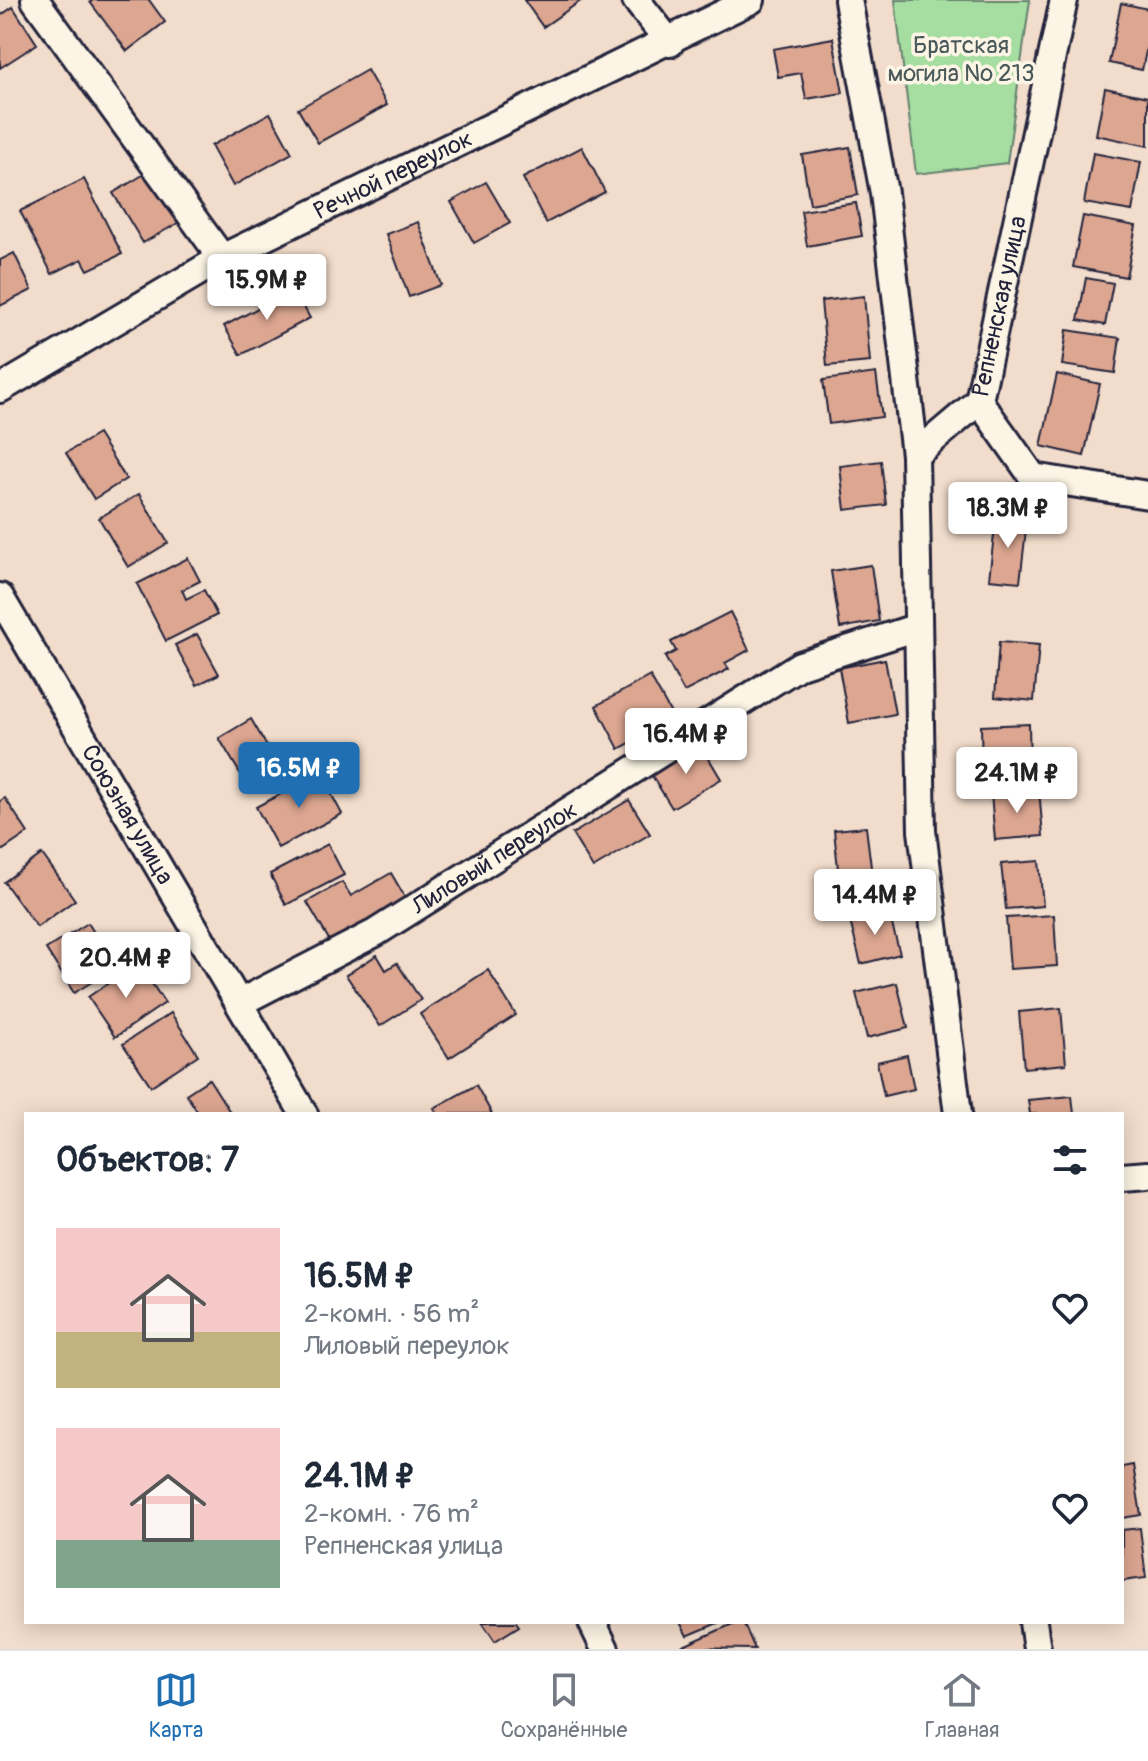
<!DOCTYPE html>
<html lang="ru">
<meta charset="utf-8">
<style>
body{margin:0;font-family:Pangolin,sans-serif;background:#f6f6f7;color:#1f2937;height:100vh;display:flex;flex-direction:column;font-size:30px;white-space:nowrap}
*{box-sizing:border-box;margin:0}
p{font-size:26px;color:#747a83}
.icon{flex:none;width:44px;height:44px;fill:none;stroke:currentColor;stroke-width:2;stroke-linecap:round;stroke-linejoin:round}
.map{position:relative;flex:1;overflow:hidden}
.drawer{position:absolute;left:24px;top:1112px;width:1100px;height:512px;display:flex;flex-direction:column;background:#fff;border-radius:0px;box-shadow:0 4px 20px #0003}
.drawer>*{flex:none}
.price{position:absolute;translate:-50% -68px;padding:0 18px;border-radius:8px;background:#fff;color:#222;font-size:26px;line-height:52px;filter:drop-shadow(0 2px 4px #0008)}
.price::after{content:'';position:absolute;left:50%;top:48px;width:24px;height:18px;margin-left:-12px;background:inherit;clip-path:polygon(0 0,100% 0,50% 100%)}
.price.current{background:#1f6fb2;color:#fff}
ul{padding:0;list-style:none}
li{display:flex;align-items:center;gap:24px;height:200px;padding:0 32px}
li span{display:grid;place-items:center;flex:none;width:224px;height:160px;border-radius:0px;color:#555}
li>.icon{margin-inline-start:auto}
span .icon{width:96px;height:96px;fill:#fffc;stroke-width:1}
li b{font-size:34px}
h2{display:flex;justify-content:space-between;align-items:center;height:96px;padding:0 32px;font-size:34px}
.dock{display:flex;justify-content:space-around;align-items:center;height:112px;border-top:2px solid #e0e1e3;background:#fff;font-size:22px;color:#747a83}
.dock a{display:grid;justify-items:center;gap:4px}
.dock .current{color:#1f6fb2}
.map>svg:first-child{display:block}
</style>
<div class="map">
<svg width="1148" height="1649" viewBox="0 0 1148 1649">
<rect width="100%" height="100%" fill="#f2ddcc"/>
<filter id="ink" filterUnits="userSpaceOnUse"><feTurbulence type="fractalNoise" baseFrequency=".0125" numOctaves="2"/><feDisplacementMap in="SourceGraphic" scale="16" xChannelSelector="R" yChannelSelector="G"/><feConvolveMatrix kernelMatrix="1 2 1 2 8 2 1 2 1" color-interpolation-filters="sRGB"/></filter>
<g filter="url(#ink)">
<!-- green -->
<polygon fill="#a6dea2" stroke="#64806e" stroke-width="2" points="895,0 1030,0 1007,163 916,174"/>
<!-- building -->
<g fill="#dca691" stroke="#22223b" stroke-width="2">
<polygon points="93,0 149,0 165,22 127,51 90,2"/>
<polygon points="524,0 582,0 543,27"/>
<polygon points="1121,3 1148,9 1148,42 1142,70 1109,63"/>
<polygon points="13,7 37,44 0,68 0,16"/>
<polygon points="833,38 843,93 806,99 801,73 778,77 773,49"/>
<polygon points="367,70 387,105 318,143 298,109"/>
<polygon points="1105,88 1148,97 1148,146 1096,135"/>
<polygon points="270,113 292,153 233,186 211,146"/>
<polygon points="582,147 605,192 546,223 523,178"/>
<polygon points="850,147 858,195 810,204 802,155"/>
<polygon points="1093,153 1141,162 1132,211 1084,203"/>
<polygon points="166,161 197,212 143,243 113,193"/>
<polygon points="84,179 122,254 88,270 82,259 52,274 20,211"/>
<polygon points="486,182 510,223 474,243 451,202"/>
<polygon points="856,203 862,236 807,246 801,211"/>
<polygon points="1083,216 1136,226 1126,277 1073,267"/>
<polygon points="418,222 441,285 409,297 386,234"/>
<polygon points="14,253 32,290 0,306 0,260"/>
<polygon points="1086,278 1113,283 1105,325 1078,320"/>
<polygon points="294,289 310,318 241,355 224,326"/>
<polygon points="864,296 870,362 827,366 821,301"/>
<polygon points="1067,330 1120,338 1115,373 1062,365"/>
<polygon points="876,373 882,417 829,424 823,380"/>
<polygon points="1057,374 1100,384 1084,456 1041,446"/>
<polygon points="98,434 126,479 94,499 66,453"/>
<polygon points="881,461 886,505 845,510 840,466"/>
<polygon points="139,494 168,543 128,567 99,518"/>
<polygon points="996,518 1027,521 1020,582 989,579"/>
<polygon points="188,558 200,581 182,590 186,599 204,590 217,615 166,641 137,584"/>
<polygon points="871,565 879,621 840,628 831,571"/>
<polygon points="730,612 749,650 725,663 729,669 684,692 665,657 676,651 671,642"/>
<polygon points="197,634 219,674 197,685 175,645"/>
<polygon points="999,642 1039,645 1034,701 995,697"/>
<polygon points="885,659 895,714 849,723 839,668"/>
<polygon points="650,676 674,719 619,749 596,706"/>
<polygon points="251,719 279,767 247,785 219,738"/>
<polygon points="1029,724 1030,769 982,770 981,726"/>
<polygon points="701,745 721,779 672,808 651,774"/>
<polygon points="320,773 342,814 278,848 256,807"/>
<polygon points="1039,789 1043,836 995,840 991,794"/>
<polygon points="5,798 28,833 0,852 0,801"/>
<polygon points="629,800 650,834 593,868 572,834"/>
<polygon points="866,827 872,875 839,879 834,830"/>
<polygon points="328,844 344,875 286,905 270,874"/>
<polygon points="42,854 75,900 37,927 4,882"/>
<polygon points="1039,861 1043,906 1006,909 1001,864"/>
<polygon points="391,873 406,899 331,943 307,902 342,882 351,896"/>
<polygon points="888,910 900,954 861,964 850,921"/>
<polygon points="1054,915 1057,966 1010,969 1006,918"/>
<polygon points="88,923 116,967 74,993 46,949"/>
<polygon points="377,955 386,970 397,963 421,1000 380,1026 346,975"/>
<polygon points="138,963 165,1003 115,1037 88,997"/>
<polygon points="488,970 516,1015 449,1058 420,1014"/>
<polygon points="897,983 908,1028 867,1038 856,993"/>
<polygon points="1061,1008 1066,1064 1024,1068 1019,1012"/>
<polygon points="171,1013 198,1055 151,1086 123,1044"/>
<polygon points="907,1055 914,1089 884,1096 877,1062"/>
<polygon points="209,1079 230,1112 227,1114 199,1114 186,1094"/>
<polygon points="476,1085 492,1114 438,1114 434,1108"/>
<polygon points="1072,1096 1074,1114 1030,1114 1028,1100"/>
<polygon points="1133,1465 1141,1515 1122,1518 1122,1467"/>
<polygon points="1140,1528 1146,1578 1122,1581 1122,1530"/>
<polygon points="482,1622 516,1622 519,1626 495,1641"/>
<polygon points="680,1622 720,1622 687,1636"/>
<polygon points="737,1622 743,1622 755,1649 679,1648"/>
</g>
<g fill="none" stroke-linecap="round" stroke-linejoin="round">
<defs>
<g id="minor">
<polyline points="35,0 222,258"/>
<polyline points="636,0 670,43"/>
<polyline points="848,0 884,193 915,455"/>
<path id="s1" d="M0 389 222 258 751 0"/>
<polyline points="979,401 1033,477 1148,495"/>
<path id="s2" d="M0 597 304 1114"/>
<path id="s3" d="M239 1003 375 933 800 665 918 627"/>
<path id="s4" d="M958 1114 922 831 915 455 979 401 1064 0"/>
<polyline points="1122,1177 1148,1175"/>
<polyline points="592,1622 605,1649"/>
<polyline points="1033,1622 1037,1649"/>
</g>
</defs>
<!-- minor casing -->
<use href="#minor" stroke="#22223b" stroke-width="32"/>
<!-- minor -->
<use href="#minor" stroke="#fcf5e5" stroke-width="26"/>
</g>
</g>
<g text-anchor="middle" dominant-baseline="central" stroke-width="7" stroke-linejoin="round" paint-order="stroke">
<!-- park labels -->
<g font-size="24" fill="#4a5a5a" stroke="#fcf5e5">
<text x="961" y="45">Братская<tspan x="961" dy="28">могила № 213</tspan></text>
</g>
<!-- street labels -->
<g font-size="24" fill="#22223b" stroke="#fcf5e5">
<text stroke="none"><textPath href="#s1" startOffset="448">Речной переулок</textPath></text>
<text stroke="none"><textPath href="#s4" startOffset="842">Репненская улица</textPath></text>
<text stroke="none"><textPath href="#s2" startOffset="252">Союзная улица</textPath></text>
<text stroke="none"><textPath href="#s3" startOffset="294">Лиловый переулок</textPath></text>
</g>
</g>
</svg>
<b class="price" style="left:267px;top:322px">15.9M ₽</b>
<b class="price" style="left:1008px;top:550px">18.3M ₽</b>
<b class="price" style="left:686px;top:776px">16.4M ₽</b>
<b class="price current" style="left:299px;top:810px">16.5M ₽</b>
<b class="price" style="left:1017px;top:815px">24.1M ₽</b>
<b class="price" style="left:875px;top:937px">14.4M ₽</b>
<b class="price" style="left:126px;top:1000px">20.4M ₽</b>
<section class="drawer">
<h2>Объектов: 7<svg class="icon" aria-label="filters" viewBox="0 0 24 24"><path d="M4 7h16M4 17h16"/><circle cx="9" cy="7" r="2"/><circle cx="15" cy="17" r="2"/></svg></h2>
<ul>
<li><span style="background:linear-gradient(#f6c9c9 65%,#c2b280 0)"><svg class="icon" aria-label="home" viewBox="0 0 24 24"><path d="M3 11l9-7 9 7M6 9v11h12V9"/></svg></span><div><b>16.5M ₽</b><p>2-комн. · 56 m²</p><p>Лиловый переулок</p></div><svg class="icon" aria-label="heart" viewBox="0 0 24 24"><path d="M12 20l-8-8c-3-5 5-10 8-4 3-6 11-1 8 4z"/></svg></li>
<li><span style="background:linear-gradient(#f6c9c9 70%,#7fa58c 0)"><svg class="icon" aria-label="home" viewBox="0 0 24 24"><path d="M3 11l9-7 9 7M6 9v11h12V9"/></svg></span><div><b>24.1M ₽</b><p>2-комн. · 76 m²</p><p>Репненская улица</p></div><svg class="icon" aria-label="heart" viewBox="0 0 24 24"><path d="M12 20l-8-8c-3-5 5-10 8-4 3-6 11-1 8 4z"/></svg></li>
</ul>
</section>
</div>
<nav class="dock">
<a class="current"><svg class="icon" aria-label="map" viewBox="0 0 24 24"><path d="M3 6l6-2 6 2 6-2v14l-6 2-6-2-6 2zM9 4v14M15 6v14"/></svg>Карта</a>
<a><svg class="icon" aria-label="saved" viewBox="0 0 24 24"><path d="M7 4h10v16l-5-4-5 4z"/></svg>Сохранённые</a>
<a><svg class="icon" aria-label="home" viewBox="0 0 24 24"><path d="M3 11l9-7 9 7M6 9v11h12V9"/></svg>Главная</a>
</nav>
